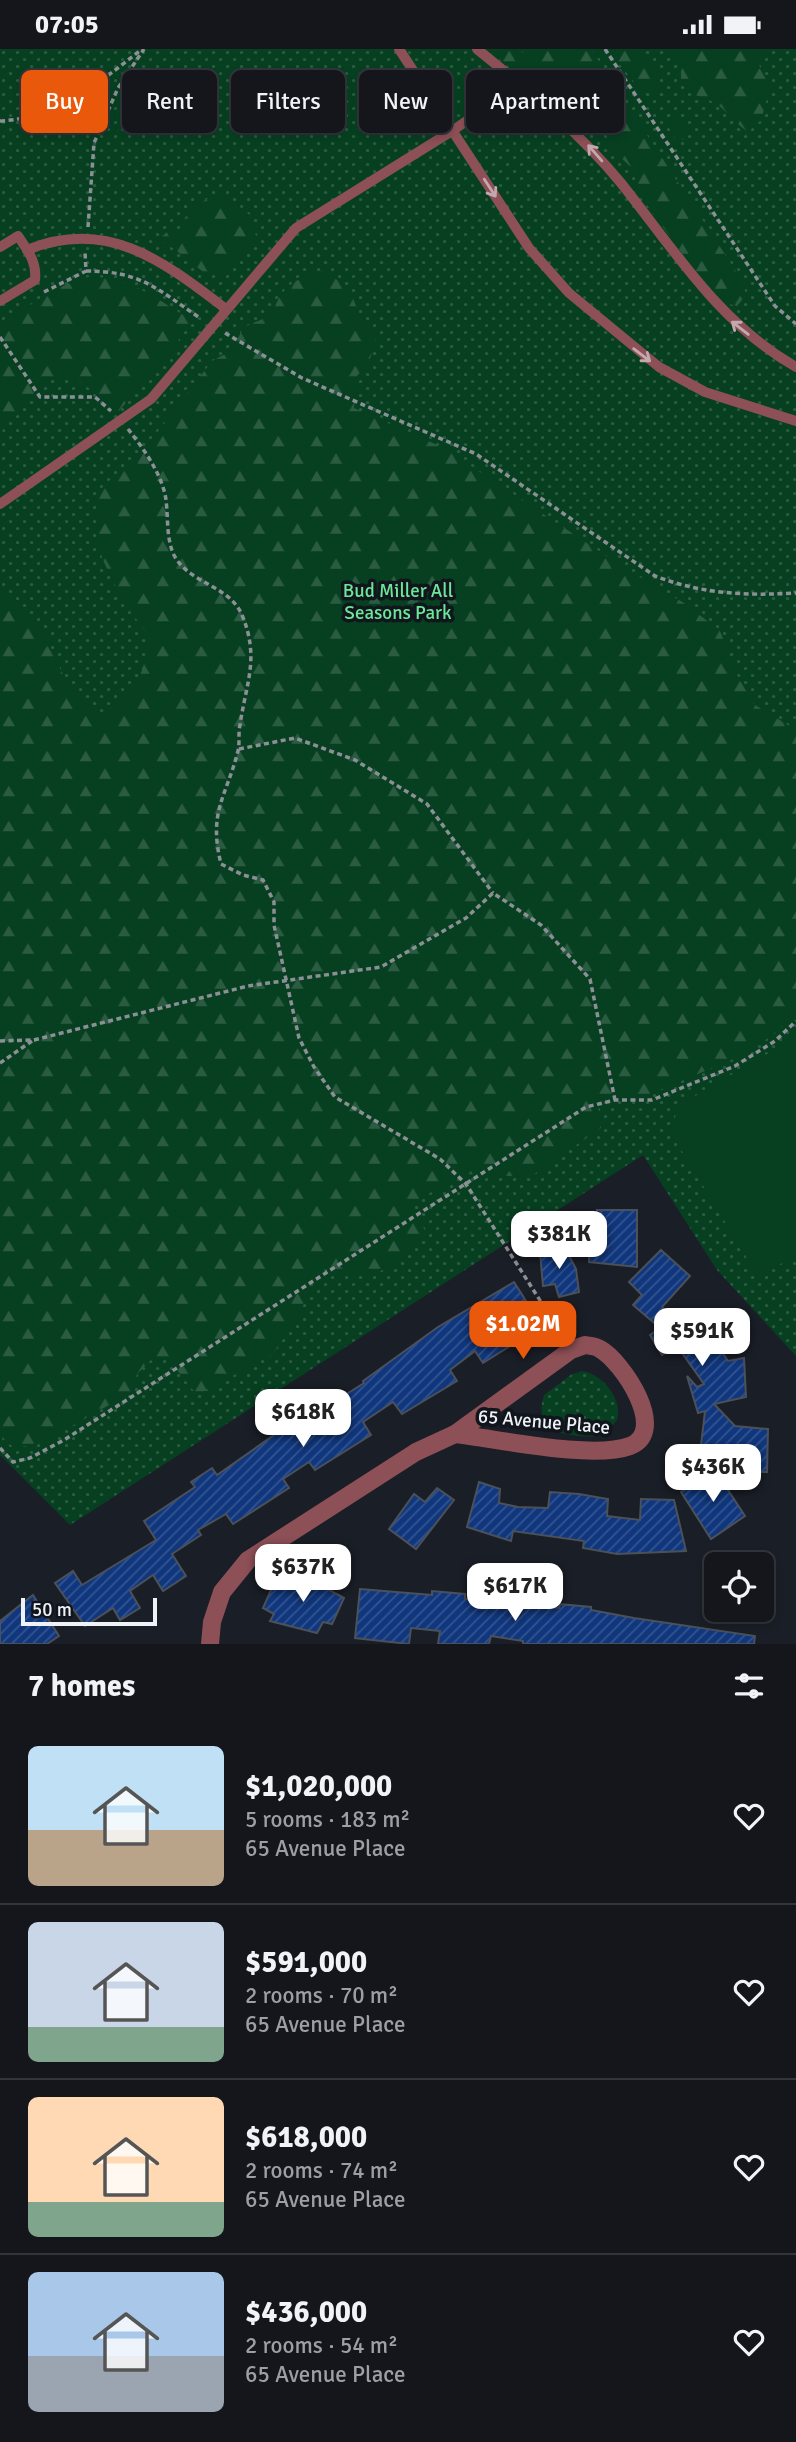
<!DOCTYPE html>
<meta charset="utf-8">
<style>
body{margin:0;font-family:Signika,sans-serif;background:#1d1f25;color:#f1f3f6;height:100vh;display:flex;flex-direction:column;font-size:26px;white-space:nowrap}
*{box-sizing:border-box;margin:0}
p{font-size:23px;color:#9d9fa3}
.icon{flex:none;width:38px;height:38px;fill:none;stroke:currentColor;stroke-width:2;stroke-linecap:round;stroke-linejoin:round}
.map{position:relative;height:1595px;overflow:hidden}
.sheet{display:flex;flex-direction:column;background:#14161c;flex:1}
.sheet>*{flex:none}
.top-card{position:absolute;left:21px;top:21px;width:754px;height:63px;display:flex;gap:14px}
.tools{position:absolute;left:704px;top:1503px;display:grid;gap:14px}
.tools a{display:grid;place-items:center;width:70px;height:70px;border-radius:10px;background:#14161c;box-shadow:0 4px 10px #0003,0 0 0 2px #33353b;font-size:35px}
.scale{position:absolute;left:21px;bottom:18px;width:136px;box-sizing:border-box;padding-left:7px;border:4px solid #eef1f6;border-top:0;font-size:19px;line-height:24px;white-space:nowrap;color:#eef1f6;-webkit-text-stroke:5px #11151c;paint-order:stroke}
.price{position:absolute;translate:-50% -60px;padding:0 16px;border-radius:14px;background:#fff;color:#222;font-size:23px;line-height:46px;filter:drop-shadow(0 2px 4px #0008)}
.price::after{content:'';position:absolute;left:50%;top:42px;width:21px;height:16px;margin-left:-10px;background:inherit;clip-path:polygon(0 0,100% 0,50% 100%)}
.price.on{background:#ea580c;color:#fff}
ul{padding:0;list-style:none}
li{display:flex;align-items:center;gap:21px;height:175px;padding:0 28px}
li+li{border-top:2px solid #33353b}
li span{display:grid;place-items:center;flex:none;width:196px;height:140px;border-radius:10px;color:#555}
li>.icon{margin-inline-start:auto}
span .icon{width:84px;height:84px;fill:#fffc;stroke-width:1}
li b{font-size:30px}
h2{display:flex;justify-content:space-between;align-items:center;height:84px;padding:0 28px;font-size:30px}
.pill{padding:0 24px;border-radius:10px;background:#14161c;box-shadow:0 4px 10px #0003,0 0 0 2px #33353b;font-size:24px;line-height:63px}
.pill.on{background:#ea580c;color:#fff}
.status{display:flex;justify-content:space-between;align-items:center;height:49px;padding:0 35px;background:#14161c;direction:ltr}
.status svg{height:19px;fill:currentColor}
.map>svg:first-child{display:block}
</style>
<div class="status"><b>07:05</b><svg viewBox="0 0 49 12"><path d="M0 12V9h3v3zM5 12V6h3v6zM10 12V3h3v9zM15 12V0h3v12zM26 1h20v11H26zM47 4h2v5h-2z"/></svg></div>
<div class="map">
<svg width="796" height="1595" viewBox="0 0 796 1595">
<defs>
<pattern id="grass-dots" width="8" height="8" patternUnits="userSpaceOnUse" patternTransform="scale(1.75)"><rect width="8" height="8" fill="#074021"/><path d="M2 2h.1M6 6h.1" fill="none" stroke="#2b5c42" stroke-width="1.8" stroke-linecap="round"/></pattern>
<pattern id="forest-firs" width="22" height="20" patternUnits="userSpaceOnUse" patternTransform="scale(1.75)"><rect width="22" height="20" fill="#074021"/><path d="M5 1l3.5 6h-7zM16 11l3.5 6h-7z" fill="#2b5c42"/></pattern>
<pattern id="building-hatch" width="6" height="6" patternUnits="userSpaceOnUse" patternTransform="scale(1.75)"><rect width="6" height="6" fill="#10377d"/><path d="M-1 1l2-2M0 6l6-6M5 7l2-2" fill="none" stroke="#335490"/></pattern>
</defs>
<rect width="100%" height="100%" fill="#1a1e26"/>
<!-- grass -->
<g fill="url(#grass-dots)">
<polygon points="0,0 796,0 796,1307 717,1221 643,1106 70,1476 0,1406"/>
<path d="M583 1322C603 1326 623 1350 617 1371L603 1387C573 1389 531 1386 544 1346L572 1325Z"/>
</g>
<!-- forest -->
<g fill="url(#forest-firs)">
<polygon points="487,0 518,0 540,15 529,0 591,0 743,233 746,246 737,257 725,254 696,224 647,156 631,118 616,104 605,84 594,87"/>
<polygon points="596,0 638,0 638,6 652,7 661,38 650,43 640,41 616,10"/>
<path d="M668 0H767L756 11 771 36 761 71 748 83C736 75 729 64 718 56 701 45 694 51 681 31V10L670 8Z"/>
<path d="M670 68C684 70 688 79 686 91L675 89 665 72Z"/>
<path d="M215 146 226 147 251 167 257 191 228 221 208 226C189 214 178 199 158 191L167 183H178L190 159Z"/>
<path d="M325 221 350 241 361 271 376 290 369 313 357 327 354 359 444 399 623 518 684 554 720 582 738 628 755 656 796 681V964L770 988 736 1009 643 1048 597 1049 601 1079 530 1128 464 1125 412 1154 426 1184C402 1219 365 1238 324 1219L309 1228 302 1262 273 1305 197 1346 168 1310 151 1311 137 1325 132 1343 40 1395 14 1399 0 1386V534L41 577 70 641 102 664C137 649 142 624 151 589L123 553 102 509 95 463 103 437 139 407 212 312 231 302 244 278 272 266C283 233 294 232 325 221Z"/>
<path d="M91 227C136 231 154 249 192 271 169 308 147 330 119 362L82 334 56 329 45 331 16 367 4 375 0 394V273L65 236Z"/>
</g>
<!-- pitch -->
<polygon fill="#074021" points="796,988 796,1205 759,1229 671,1084 678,1057"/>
<!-- building -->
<g fill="url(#building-hatch)" stroke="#4b5059" stroke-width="2">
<polygon points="597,1161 637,1161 637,1218 589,1213 590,1181 597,1179"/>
<polygon points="564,1197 576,1220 579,1243 559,1248 555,1235 543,1237 540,1203"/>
<polygon points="661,1201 690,1227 662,1258 678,1276 696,1264 728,1312 744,1309 746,1348 714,1355 735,1377 768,1380 767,1423 718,1422 718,1398 701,1396 705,1362 698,1364 687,1327 697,1338 704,1335 677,1297 662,1306 650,1286 660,1279 633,1256 642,1246 629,1233"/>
<polygon points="514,1233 542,1277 483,1314 475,1302 450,1321 457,1332 402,1365 393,1353 363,1373 371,1386 315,1421 309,1413 283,1430 289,1439 233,1475 226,1465 198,1481 201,1486 172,1505 186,1527 163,1542 153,1526 130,1542 140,1559 120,1571 113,1559 85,1577 55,1534 73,1522 82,1536 156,1491 144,1472 195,1438 191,1433 212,1419 217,1426 304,1365 307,1370 364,1334 363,1332 438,1278"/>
<polygon points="715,1421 745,1467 711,1490 681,1443"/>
<polygon points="479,1433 500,1440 499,1454 518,1458 548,1459 550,1443 579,1445 608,1450 607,1467 640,1471 641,1450 674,1451 686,1502 617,1505 583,1499 584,1492 513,1482 511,1492 467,1478"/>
<polygon points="437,1439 454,1451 416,1500 389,1480 414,1445 425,1453"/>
<polygon points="298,1524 344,1549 332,1575 323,1573 317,1584 270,1572 274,1565 263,1559 275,1532 292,1536"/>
<polygon points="360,1540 432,1546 432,1542 465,1545 465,1550 559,1559 560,1555 591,1558 591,1561 634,1569 755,1587 754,1595 523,1595 523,1592 491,1587 489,1595 438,1595 440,1582 411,1579 409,1595 355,1589"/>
<polygon points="33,1546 59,1587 47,1595 0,1595 0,1572"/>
</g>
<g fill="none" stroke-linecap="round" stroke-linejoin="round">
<!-- path -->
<g stroke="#8c9096" stroke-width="3.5" stroke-dasharray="5 3.5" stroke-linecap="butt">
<polyline points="605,0 775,257 796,275"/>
<path d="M0 72C57 69 99 34 142 0"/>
<polyline points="88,178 94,94 118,39 144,0"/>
<path d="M86 222C141 222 157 240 200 269"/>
<polyline points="44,243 86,222 85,203"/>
<path d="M225 284 302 329 476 405 655 527C702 545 746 547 796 544"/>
<polyline points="0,288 40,348 95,348 111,362"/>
<path d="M128 380C143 399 159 421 165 445 169 464 165 490 175 508 191 535 230 537 242 566 260 609 246 634 240 676 238 684 240 694 238 702 226 749 208 762 221 815L243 826 263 831 274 853V876L299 989 314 1018 335 1048 440 1110 466 1135 562 1286"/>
<polyline points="239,700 295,689 355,711 427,755 493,844"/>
<polyline points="0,992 34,991 248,937 381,918 466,869 493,844 541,876 590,930 615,1051"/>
<polyline points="0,1014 32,992"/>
<polyline points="0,1399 13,1413 30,1409 64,1391 586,1058 615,1051 652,1051 735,1017 775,992 796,972"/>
</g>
<!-- service -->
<g stroke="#8e5057" stroke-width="10">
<polyline points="399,0 529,199 569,244 659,318 705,343 796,372"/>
<path d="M477 0C529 42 579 83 621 134 675 202 719 274 796 318"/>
<path d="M0 198 18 187C28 202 37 213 35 231L0 252"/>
<path d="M27 201C108 168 164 213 226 260"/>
<polyline points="0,455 151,350 296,179 452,82 520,35"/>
</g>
<!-- minor -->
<g stroke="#8e5057" stroke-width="18">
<path d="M585 1296C590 1297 596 1297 600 1300 622 1312 669 1382 630 1397 592 1411 499 1390 455 1385L571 1301Z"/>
<polyline points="210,1595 212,1573 222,1543 248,1511 416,1403 455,1385"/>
</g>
</g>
<!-- one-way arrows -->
<defs><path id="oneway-shaft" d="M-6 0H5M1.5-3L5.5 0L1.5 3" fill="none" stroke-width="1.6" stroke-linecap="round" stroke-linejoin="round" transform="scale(1.75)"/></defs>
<g stroke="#c3a9ae">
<use href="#oneway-shaft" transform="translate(595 104) rotate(-131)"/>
<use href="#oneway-shaft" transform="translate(490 139) rotate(57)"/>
<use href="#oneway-shaft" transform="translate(740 279) rotate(-142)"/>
<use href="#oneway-shaft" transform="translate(642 306) rotate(37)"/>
</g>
<g text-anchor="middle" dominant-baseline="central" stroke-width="7" stroke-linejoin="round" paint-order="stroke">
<!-- park labels -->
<g font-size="19" fill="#6ce79a" stroke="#11151c">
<text x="398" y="542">Bud Miller All<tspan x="398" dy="22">Seasons Park</tspan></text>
</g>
<!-- street labels -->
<g font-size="19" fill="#eef1f6" stroke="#11151c">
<text transform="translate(544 1373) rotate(5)">65 Avenue Place</text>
</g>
</g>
</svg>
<div class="tools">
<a><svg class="icon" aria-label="locate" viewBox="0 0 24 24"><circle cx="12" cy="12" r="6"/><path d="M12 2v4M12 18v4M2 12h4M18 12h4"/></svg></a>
</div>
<div class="scale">50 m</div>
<b class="price" style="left:559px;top:1222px">$381K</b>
<b class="price on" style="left:523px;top:1312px">$1.02M</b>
<b class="price" style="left:702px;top:1319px">$591K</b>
<b class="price" style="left:303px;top:1400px">$618K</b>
<b class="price" style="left:713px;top:1455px">$436K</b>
<b class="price" style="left:303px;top:1555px">$637K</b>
<b class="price" style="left:515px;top:1574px">$617K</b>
<div class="top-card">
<a class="pill on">Buy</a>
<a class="pill">Rent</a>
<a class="pill">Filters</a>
<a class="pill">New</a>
<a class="pill">Apartment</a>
</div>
</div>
<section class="sheet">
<h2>7 homes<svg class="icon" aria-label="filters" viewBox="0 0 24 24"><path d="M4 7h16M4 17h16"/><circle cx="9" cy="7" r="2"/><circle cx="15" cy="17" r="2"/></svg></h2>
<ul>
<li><span style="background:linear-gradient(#bfe0f5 60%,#b9a48a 0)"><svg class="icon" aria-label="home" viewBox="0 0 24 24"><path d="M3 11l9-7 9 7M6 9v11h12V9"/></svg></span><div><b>$1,020,000</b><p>5 rooms · 183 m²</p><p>65 Avenue Place</p></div><svg class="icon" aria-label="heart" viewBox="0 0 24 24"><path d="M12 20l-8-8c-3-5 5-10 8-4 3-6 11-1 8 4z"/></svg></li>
<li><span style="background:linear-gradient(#c9d6e8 75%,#7fa58c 0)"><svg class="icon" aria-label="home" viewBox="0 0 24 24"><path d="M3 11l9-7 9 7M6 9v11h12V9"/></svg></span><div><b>$591,000</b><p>2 rooms · 70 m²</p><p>65 Avenue Place</p></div><svg class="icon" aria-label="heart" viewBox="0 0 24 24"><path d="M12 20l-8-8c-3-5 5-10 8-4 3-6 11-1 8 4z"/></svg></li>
<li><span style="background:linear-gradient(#ffd9b3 75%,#7fa58c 0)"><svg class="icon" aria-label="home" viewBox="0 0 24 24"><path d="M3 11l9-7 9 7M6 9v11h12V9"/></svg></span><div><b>$618,000</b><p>2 rooms · 74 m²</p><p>65 Avenue Place</p></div><svg class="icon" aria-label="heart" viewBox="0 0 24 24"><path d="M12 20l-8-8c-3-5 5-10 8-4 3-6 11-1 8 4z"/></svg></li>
<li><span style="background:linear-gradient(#a9c7e8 60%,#9aa5b1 0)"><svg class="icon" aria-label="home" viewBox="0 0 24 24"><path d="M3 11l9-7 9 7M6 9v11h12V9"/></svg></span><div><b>$436,000</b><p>2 rooms · 54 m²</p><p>65 Avenue Place</p></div><svg class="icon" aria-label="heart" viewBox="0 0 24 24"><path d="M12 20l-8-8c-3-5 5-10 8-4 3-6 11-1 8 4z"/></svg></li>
</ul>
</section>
